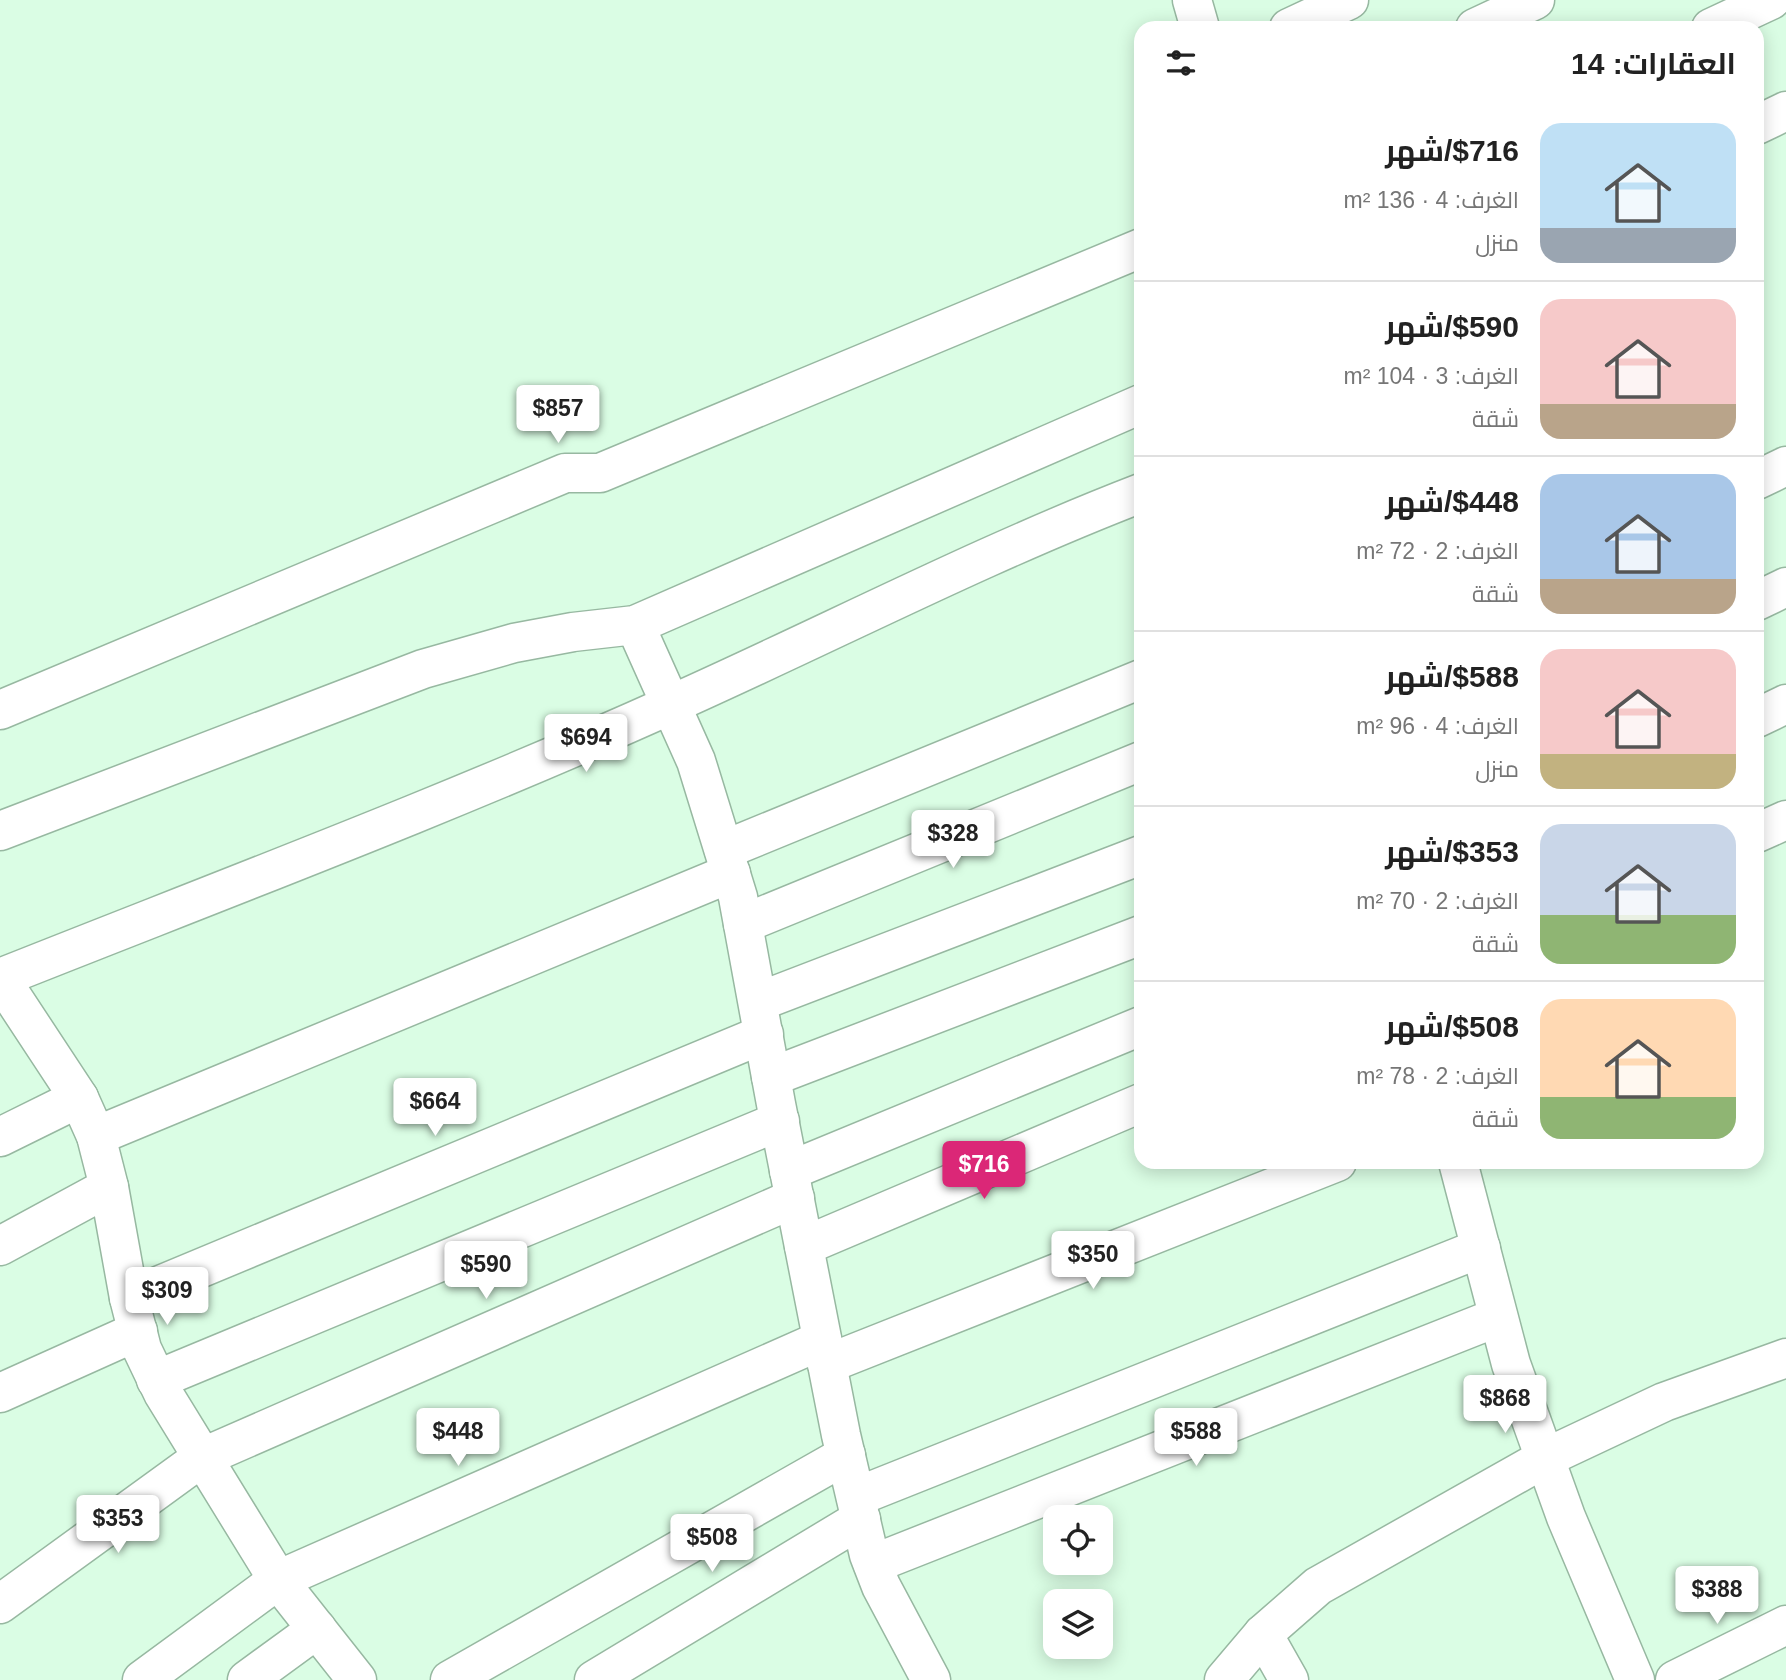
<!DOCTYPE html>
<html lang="ar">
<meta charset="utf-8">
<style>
body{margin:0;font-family:Helvetica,Cairo,sans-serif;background:#f6f6f6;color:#222;direction:rtl;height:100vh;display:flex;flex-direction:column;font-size:26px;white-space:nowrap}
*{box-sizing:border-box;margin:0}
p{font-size:23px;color:#767676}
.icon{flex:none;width:38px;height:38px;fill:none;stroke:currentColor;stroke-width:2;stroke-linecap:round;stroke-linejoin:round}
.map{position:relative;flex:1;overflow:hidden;direction:ltr}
.side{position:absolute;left:1134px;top:21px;width:630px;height:1148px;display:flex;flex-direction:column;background:#fff;border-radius:21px;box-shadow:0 4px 18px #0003;direction:rtl}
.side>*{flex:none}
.controls{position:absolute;left:1043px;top:1505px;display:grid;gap:14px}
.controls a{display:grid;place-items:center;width:70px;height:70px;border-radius:14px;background:#fff;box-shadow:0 4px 18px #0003;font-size:35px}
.price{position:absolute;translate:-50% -60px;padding:0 16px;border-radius:7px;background:#fff;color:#222;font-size:23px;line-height:46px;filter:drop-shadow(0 2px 4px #0008)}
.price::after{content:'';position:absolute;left:50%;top:42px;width:21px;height:16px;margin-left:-10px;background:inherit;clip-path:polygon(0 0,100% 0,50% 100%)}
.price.on{background:#db2777;color:#fff}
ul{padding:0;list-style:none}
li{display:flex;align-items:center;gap:21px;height:175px;padding:0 28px}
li+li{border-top:2px solid #e0e0e0}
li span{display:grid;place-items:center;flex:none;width:196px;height:140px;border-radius:21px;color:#555}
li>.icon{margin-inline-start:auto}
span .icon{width:84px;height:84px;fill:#fffc;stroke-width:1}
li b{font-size:30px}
h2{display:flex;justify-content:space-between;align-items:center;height:84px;padding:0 28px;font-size:30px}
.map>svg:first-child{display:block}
</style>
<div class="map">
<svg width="1786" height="1680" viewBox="0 0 1786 1680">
<rect width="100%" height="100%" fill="#dafde4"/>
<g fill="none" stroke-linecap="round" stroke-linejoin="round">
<defs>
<g id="minor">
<polyline points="1192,0 1200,28"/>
<polyline points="1289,28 1349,0"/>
<polyline points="1475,28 1535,0"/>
<polyline points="1711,28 1771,0"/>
<polyline points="1757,125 1786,111"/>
<polyline points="1757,480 1786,466"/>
<polyline points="1757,601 1786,587"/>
<polyline points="635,625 696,761 738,897 776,1104 841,1435 869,1555 881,1586 931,1680"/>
<polyline points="0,710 565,473 600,473 1141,248"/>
<polyline points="1757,718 1786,704"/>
<polyline points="0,831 423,669 514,643 573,632 635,625 1141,404"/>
<polyline points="1757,833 1786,820"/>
<polyline points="724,850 1141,679"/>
<polyline points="743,924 1141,761"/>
<path d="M0 978C224 889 450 804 670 705 827 635 980 555 1141 493"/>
<polyline points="0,978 79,1098 96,1136 109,1187 129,1298 142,1349 163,1393 278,1580 357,1680"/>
<polyline points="758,1002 1141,855"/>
<polyline points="771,1077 1141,935"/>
<polyline points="96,1136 731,873"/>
<polyline points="0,1137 79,1098"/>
<polyline points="1458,1162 1511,1364 1566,1517 1635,1680"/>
<polyline points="789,1171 1141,1026"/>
<polyline points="0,1246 109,1187"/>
<polyline points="804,1246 1141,1103"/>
<polyline points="129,1298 764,1034"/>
<polyline points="827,1364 1337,1162"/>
<polyline points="156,1380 780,1121"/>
<polyline points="0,1393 138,1331"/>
<polyline points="856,1497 1481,1248"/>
<polyline points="873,1564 1498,1317"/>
<polyline points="0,1604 201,1458 795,1198"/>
<polyline points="1263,1634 1289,1680"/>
<polyline points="142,1680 278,1580 822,1340"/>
<polyline points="247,1680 317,1629"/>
<polyline points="450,1680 846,1455"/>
<polyline points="594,1680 861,1519"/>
<polyline points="1224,1680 1263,1634 1318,1586 1545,1458 1664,1402 1786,1358"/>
<polyline points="1675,1680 1786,1625"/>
</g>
</defs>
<!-- minor casing -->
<use href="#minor" stroke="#97b8a1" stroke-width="41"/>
<!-- minor -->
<use href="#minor" stroke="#fff" stroke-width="38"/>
</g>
</svg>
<div class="controls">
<a><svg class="icon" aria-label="locate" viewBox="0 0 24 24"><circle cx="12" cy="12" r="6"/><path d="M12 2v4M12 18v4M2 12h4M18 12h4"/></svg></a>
<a><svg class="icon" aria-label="layers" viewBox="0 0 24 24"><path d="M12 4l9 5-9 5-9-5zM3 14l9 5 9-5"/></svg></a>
</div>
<b class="price" style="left:558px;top:445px">$857</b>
<b class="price" style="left:586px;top:774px">$694</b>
<b class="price" style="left:953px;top:870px">$328</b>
<b class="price" style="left:435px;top:1138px">$664</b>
<b class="price on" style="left:984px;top:1201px">$716</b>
<b class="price" style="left:1093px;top:1291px">$350</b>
<b class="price" style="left:486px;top:1301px">$590</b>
<b class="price" style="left:167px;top:1327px">$309</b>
<b class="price" style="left:1505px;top:1435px">$868</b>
<b class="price" style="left:458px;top:1468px">$448</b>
<b class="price" style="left:1196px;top:1468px">$588</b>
<b class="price" style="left:118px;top:1555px">$353</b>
<b class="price" style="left:712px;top:1574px">$508</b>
<b class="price" style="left:1717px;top:1626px">$388</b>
<section class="side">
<h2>العقارات: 14<svg class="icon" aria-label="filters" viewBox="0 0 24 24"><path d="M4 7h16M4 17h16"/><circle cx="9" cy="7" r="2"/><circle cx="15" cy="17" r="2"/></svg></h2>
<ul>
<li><span style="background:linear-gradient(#bfe0f5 75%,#9aa5b1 0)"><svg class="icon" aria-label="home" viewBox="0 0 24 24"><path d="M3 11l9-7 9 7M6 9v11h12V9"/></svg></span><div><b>$716/شهر</b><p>الغرف: 4 · 136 m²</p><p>منزل</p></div></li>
<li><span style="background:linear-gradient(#f6c9c9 75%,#b9a48a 0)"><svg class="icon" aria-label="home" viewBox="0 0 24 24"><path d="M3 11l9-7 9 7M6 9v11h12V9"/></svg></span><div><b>$590/شهر</b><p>الغرف: 3 · 104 m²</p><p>شقة</p></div></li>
<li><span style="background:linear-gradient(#a9c7e8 75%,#b9a48a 0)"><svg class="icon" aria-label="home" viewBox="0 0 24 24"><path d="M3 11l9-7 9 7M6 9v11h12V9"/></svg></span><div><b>$448/شهر</b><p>الغرف: 2 · 72 m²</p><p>شقة</p></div></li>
<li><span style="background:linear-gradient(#f6c9c9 75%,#c2b280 0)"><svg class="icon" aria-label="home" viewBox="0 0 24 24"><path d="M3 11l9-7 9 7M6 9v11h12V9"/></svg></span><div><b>$588/شهر</b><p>الغرف: 4 · 96 m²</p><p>منزل</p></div></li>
<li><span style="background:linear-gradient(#c9d6e8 65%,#8fb573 0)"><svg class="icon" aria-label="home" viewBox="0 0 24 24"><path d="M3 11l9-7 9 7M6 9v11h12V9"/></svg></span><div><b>$353/شهر</b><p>الغرف: 2 · 70 m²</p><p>شقة</p></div></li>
<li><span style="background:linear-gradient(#ffd9b3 70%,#8fb573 0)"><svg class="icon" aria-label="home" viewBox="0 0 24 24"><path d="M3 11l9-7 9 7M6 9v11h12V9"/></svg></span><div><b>$508/شهر</b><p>الغرف: 2 · 78 m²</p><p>شقة</p></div></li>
</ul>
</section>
</div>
